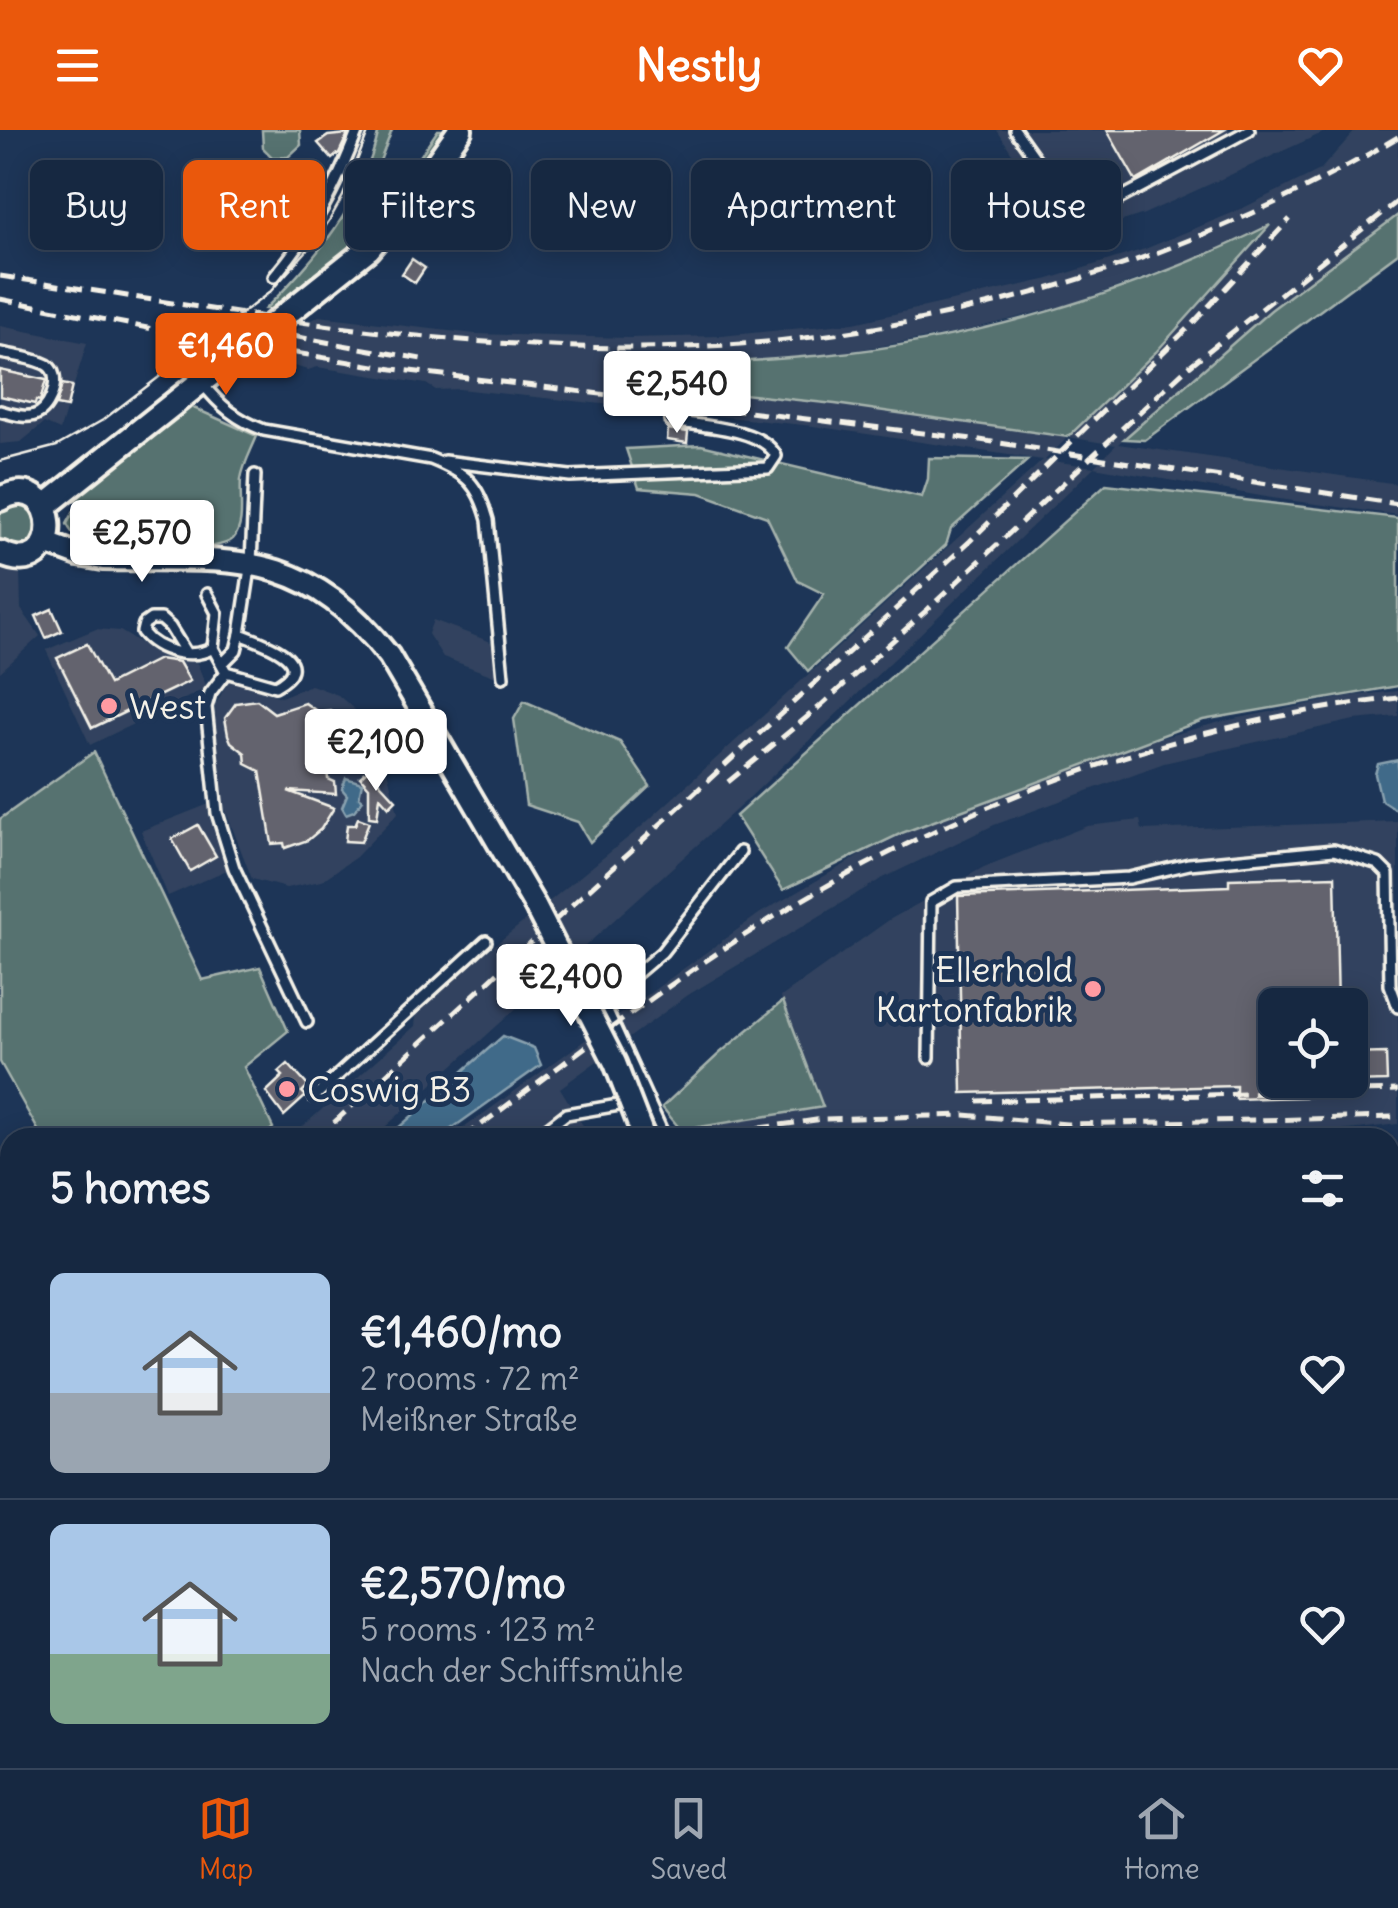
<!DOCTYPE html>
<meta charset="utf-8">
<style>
body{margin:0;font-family:Delius,sans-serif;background:#1f3048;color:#f1f3f6;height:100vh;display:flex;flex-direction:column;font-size:38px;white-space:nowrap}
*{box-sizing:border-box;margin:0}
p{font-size:32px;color:#9ea6b1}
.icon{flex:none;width:55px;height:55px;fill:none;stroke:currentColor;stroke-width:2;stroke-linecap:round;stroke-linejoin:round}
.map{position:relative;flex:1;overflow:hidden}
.side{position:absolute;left:0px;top:998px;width:1400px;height:642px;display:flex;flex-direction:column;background:#162841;border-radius:30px 30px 0 0;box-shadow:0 5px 25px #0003,0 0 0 2px #35445a}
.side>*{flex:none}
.hud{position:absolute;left:30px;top:30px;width:1340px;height:90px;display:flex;gap:20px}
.buttons{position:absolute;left:1258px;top:858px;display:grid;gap:20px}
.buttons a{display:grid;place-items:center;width:110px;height:110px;border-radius:15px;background:#162841;box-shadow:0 5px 25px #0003,0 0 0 2px #35445a;font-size:50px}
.price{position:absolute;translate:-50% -85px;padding:0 22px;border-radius:10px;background:#fff;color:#222;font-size:32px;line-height:65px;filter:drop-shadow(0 2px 5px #0008)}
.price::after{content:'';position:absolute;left:50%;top:60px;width:30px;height:22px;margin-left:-15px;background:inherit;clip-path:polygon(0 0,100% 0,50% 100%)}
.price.active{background:#ea580c;color:#fff}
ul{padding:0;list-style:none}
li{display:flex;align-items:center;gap:30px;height:250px;padding:0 50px}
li+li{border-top:2px solid #35445a}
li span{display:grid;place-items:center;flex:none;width:280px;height:200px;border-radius:15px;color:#555}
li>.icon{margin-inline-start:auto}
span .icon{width:120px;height:120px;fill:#fffc;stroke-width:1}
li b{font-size:42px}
h2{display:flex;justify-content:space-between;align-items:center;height:120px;padding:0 50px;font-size:42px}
.pill{padding:0 35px;border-radius:15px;background:#162841;box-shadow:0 5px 25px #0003,0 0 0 2px #35445a;font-size:35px;line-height:90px}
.pill.active{background:#ea580c;color:#fff}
header{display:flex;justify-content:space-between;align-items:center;height:130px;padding:0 50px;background:#ea580c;color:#fff;font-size:45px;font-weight:700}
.tab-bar{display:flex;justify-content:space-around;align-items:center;height:140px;border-top:2px solid #35445a;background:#162841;font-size:28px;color:#9ea6b1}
.tab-bar a{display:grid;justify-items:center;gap:5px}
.tab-bar .active{color:#ea580c}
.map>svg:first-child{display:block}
</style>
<header><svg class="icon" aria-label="menu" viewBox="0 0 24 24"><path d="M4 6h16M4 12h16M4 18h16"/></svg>Nestly<svg class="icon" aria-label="heart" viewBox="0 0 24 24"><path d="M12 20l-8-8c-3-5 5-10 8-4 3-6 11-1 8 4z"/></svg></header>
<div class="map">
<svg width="1398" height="1638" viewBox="0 0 1398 1638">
<rect width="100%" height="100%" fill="#1d3557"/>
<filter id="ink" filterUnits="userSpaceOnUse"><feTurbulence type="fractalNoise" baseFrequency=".01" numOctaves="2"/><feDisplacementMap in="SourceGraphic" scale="20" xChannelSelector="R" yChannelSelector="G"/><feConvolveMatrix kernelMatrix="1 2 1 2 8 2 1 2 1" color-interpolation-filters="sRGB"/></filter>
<g filter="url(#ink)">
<!-- built -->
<g fill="#32435e" fill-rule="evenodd">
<polygon points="997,0 1329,0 1144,84 1092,101 1064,104"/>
<path d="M1356 0H1398V85L1271 180 1118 314 1398 354V385L1272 368 1094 337 747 670 374 1007H291L415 896 417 878 640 698 1043 330 813 296 459 259 436 260 426 254 317 237 308 240 254 225 319 186 475 204 628 208 721 206 854 193 1049 149 1145 119 1237 81 1320 40ZM1268 97 1156 222 1068 307 835 274 678 257 679 236 827 225 957 203 1073 173 1217 121ZM1068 307 1116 315 1094 337 1045 330Z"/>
<polygon points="0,196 87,213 60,300 44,293 21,312 0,314"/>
<polygon points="0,441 20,442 21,479 40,506 0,542"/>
<polygon points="433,490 491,512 494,509 499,548 443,527 428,504"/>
<polygon points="96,499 120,501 149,518 197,533 207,558 90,615 46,520"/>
<polygon points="230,549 281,567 311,555 338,565 364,588 387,641 398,683 356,727 321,751 286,758 252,749 225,679 216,624 215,575"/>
<polygon points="1398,561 1398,586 1354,590 1164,633 994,695 881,749 688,865 560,958 590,1007 450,1008 759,784 866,722 981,668 1101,624 1224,591 1351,566"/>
<polygon points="209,674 209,686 229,739 168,766 141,701"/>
<path d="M1140 690 1142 700 1398 691V994L1283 1008H655L745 988 822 977 781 867 889 790 984 737 1087 696ZM1275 875H1350V950H1275Z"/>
<polygon points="10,1265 10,1630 25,1630 0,1636 0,1274"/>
<polygon points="1390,1345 1398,1345 1398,1638 602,1638 603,1630 1390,1630"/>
<polygon points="45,1630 573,1630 572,1638 43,1638"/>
</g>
<!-- green -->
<g fill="#567270" stroke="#a5b2ac" stroke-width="2.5">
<polygon points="262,0 300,0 301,15 288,27 272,27 263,18"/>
<path d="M379 0H392L371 54 375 63 386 67 394 65 438 0H444L399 65 364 107 278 180 265 179C318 127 362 74 379 0Z"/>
<polygon points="1398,85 1398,123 1145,310 1124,309 1271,180"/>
<path d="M1270 95 1156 222 1068 307 835 274 678 257 679 236C727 232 776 230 824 225 977 210 1133 163 1270 95Z"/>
<path d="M187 275 257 306C252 319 243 335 241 349 239 368 246 394 233 409 221 422 115 422 96 417 83 414 72 405 67 394L78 374 76 367Z"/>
<polygon points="701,315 922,367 928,349 929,328 1028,330 951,399 946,415 808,541 788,517 824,464 798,451 767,387 700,363 639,358 626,319"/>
<polygon points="1106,354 1398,388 1398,556 1203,590 902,703 783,760 736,686"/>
<polygon points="18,374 26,375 38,385 39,407 22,420 0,411 0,383"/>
<polygon points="524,571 620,612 650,656 590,712 578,692 526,675 514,589"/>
<polygon points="94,622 202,850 260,837 288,901 244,937 273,998 262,1007 42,1007 0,932 0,689"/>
<polygon points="783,871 823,977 681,1000 662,977 720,923"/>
<polygon points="10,1201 10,1265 0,1274 0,1211"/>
<polygon points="1069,1630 1283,1630 1303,1638 1069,1638"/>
</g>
<!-- water -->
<g fill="#416b89" stroke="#89a1af" stroke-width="2.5">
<polygon points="1398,630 1398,681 1381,670 1375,644 1378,634"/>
<polygon points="346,648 362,653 359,667 363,670 354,681 346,684 342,677 347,665 342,659"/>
<polygon points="503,906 534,918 541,935 440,1007 388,1007"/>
</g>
<!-- building -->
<g fill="#64646e" stroke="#f4f1e8" stroke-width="2.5">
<polygon points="1107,0 1224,0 1136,51"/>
<polygon points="348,4 339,23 332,29 318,13 328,6"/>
<polygon points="412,129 425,138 415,153 402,144"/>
<polygon points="0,240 46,250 40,271 36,270 35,274 0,266"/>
<polygon points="62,254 72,256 67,277 56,275"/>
<polygon points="668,299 688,302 687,313 667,310"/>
<polygon points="52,479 62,501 46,508 36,486"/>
<polygon points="87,514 109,554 159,529 179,532 190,551 92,598 57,528"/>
<polygon points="257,570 274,583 305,573 318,582 330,580 344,590 338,603 349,609 338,626 334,621 334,628 326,629 328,649 335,652 336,664 288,661 334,678 321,699 308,710 285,718 284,713 272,714 260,641 246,634 245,623 231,612 228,605 225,588 236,573"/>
<polygon points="368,640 396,670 389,677 380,667 377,688 369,687 369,657 360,647"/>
<polygon points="358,688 369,692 361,712 345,711 347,695 355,695"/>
<polygon points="198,695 216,726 190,741 172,709"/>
<polygon points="1335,746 1338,875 1275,875 1275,950 1337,950 1338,966 1236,969 1236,956 962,963 958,766 1229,756 1229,749"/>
<polygon points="1386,923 1387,951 1350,952 1350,924"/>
<polygon points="288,934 308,956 302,962 306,966 284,986 266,962 283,946 279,942"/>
</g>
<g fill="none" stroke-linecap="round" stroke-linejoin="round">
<defs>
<g id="service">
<polyline points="1015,0 1079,90 1249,0"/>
<path d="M274 147C315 98 335 59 358 0"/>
<path d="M202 253C220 276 237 290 264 300L431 329C466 343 478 353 488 390L503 547"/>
<path d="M0 281C11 284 28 290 39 283 52 275 62 245 47 235 35 228 15 226 1 223"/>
<path d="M444 331 570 346 768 338 776 326C763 298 700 296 670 291"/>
<polyline points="207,464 217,483 213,518 226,542 210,563 206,577 217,683 234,738 307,892"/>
<path d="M186 523 170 497 161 489H151L144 494 142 502C158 522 192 530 213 518"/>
<polyline points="222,534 236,520 240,504"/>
<path d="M226 542 275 556C322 531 260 512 240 504L251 432 255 345"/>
<polyline points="929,928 931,772 957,757 1129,748 1189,734 1334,720 1378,734 1388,744 1390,855 1398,877"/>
<polyline points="314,967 486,811"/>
<polyline points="535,1008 566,984 648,970"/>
<polyline points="665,1008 603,872 662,822 740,722"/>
<polyline points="591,1638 592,1630"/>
</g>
<polyline id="minor" points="0,1051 10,1042"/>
<g id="tertiary">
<path d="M46 413 79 425 103 429C230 431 301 415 389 526L534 774"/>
<polyline points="1390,1321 1398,1321"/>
<polyline points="31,1638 34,1630"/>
</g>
<g id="secondary">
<path d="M0 369C63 336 66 455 0 423"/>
<polyline points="44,377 368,119 411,69 460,0"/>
</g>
</defs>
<!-- service casing -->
<use href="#service" stroke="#f4f1e8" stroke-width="16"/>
<!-- minor casing -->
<use href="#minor" stroke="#f4f1e8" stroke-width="25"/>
<!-- tertiary casing -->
<use href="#tertiary" stroke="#f4f1e8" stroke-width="28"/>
<!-- secondary casing -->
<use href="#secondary" stroke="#f4f1e8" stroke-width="30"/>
<!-- service -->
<use href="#service" stroke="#1d3557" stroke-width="9"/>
<!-- minor -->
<use href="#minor" stroke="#1d3557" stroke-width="18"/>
<!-- tertiary -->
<use href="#tertiary" stroke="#1d3557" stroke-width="20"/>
<!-- secondary -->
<use href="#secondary" stroke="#1d3557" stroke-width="22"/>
<!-- tram -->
<polyline stroke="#f4f1e8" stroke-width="2.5" points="0,331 57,316 103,290 270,162 312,115 329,91 343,66 369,0"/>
<!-- rail -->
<g stroke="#f4f1e8" stroke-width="5" stroke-dasharray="15 8" stroke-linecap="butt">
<path d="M0 146C209 178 417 217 629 218 896 219 1169 144 1398 7"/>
<polyline points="0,169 163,201 393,239 973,309 1398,374"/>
<polyline points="270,202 427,230"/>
<polyline points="728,652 818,578 928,479 1188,237 1398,71"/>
<polyline points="977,971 1398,960"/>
<polyline points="783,1004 828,1008"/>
<polyline points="317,1008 970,411 1192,194 1290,89"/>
<path d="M463 1008C571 929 677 844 792 776 974 668 1187 591 1398 568"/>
<polyline points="689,1008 823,989 964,985 1067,994 1398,987"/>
<polyline points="1256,1008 1304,1001"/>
<polyline points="0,1286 10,1277"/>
<polyline points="0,1310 10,1300"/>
<polyline points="0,1343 10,1336"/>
<polyline points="0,1364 10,1355"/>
<polyline points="0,1518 10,1509"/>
</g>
<defs>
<polyline id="tertiary-bridge" points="534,774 615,933 644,1008"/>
</defs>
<!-- tertiary-bridge casing -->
<use href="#tertiary-bridge" stroke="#f4f1e8" stroke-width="28" stroke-linecap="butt"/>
<!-- tertiary-bridge -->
<use href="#tertiary-bridge" stroke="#1d3557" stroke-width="20"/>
</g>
</g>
<!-- markers -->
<g fill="#ff9aa2" stroke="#1d3557" stroke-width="4">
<circle cx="109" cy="576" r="10"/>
<circle cx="1093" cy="859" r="10"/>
<circle cx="287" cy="959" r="10"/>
</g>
<g text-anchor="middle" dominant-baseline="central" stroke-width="10" stroke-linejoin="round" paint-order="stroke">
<!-- poi labels -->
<g font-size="35" fill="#f4f1e8" stroke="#1d3557" text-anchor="start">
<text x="129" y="576">West</text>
<text x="1073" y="839" text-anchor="end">Ellerhold<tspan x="1073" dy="40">Kartonfabrik</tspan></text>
<text x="307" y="959">Coswig B3</text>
</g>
</g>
</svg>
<div class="buttons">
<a><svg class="icon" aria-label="locate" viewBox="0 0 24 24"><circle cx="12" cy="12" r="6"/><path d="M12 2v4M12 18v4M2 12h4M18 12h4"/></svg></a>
</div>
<b class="price active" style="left:226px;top:268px">€1,460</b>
<b class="price" style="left:677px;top:306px">€2,540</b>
<b class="price" style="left:142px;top:455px">€2,570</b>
<b class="price" style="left:376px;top:664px">€2,100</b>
<b class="price" style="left:571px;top:899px">€2,400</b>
<div class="hud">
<a class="pill">Buy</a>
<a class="pill active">Rent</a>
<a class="pill">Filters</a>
<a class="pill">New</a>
<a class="pill">Apartment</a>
<a class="pill">House</a>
</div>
<section class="side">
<h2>5 homes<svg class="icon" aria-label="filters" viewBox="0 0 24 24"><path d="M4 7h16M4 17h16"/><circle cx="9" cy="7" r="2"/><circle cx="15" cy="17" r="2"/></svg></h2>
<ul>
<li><span style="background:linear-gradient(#a9c7e8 60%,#9aa5b1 0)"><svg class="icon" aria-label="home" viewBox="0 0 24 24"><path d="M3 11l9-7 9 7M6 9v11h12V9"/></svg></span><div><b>€1,460/mo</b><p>2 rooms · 72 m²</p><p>Meißner Straße</p></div><svg class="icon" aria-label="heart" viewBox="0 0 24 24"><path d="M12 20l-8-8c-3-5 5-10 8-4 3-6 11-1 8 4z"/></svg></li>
<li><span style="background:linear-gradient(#a9c7e8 65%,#7fa58c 0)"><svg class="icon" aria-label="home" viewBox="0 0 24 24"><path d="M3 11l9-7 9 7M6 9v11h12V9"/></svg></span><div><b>€2,570/mo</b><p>5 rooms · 123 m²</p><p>Nach der Schiffsmühle</p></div><svg class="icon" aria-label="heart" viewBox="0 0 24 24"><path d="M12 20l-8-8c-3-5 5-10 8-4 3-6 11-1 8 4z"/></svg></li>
</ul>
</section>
</div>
<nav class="tab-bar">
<a class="active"><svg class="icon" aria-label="map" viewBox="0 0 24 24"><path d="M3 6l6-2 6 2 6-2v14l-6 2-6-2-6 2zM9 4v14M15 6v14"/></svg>Map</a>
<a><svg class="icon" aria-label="saved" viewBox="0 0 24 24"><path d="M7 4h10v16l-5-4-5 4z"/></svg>Saved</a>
<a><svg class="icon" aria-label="home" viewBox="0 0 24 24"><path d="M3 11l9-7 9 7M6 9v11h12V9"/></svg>Home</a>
</nav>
